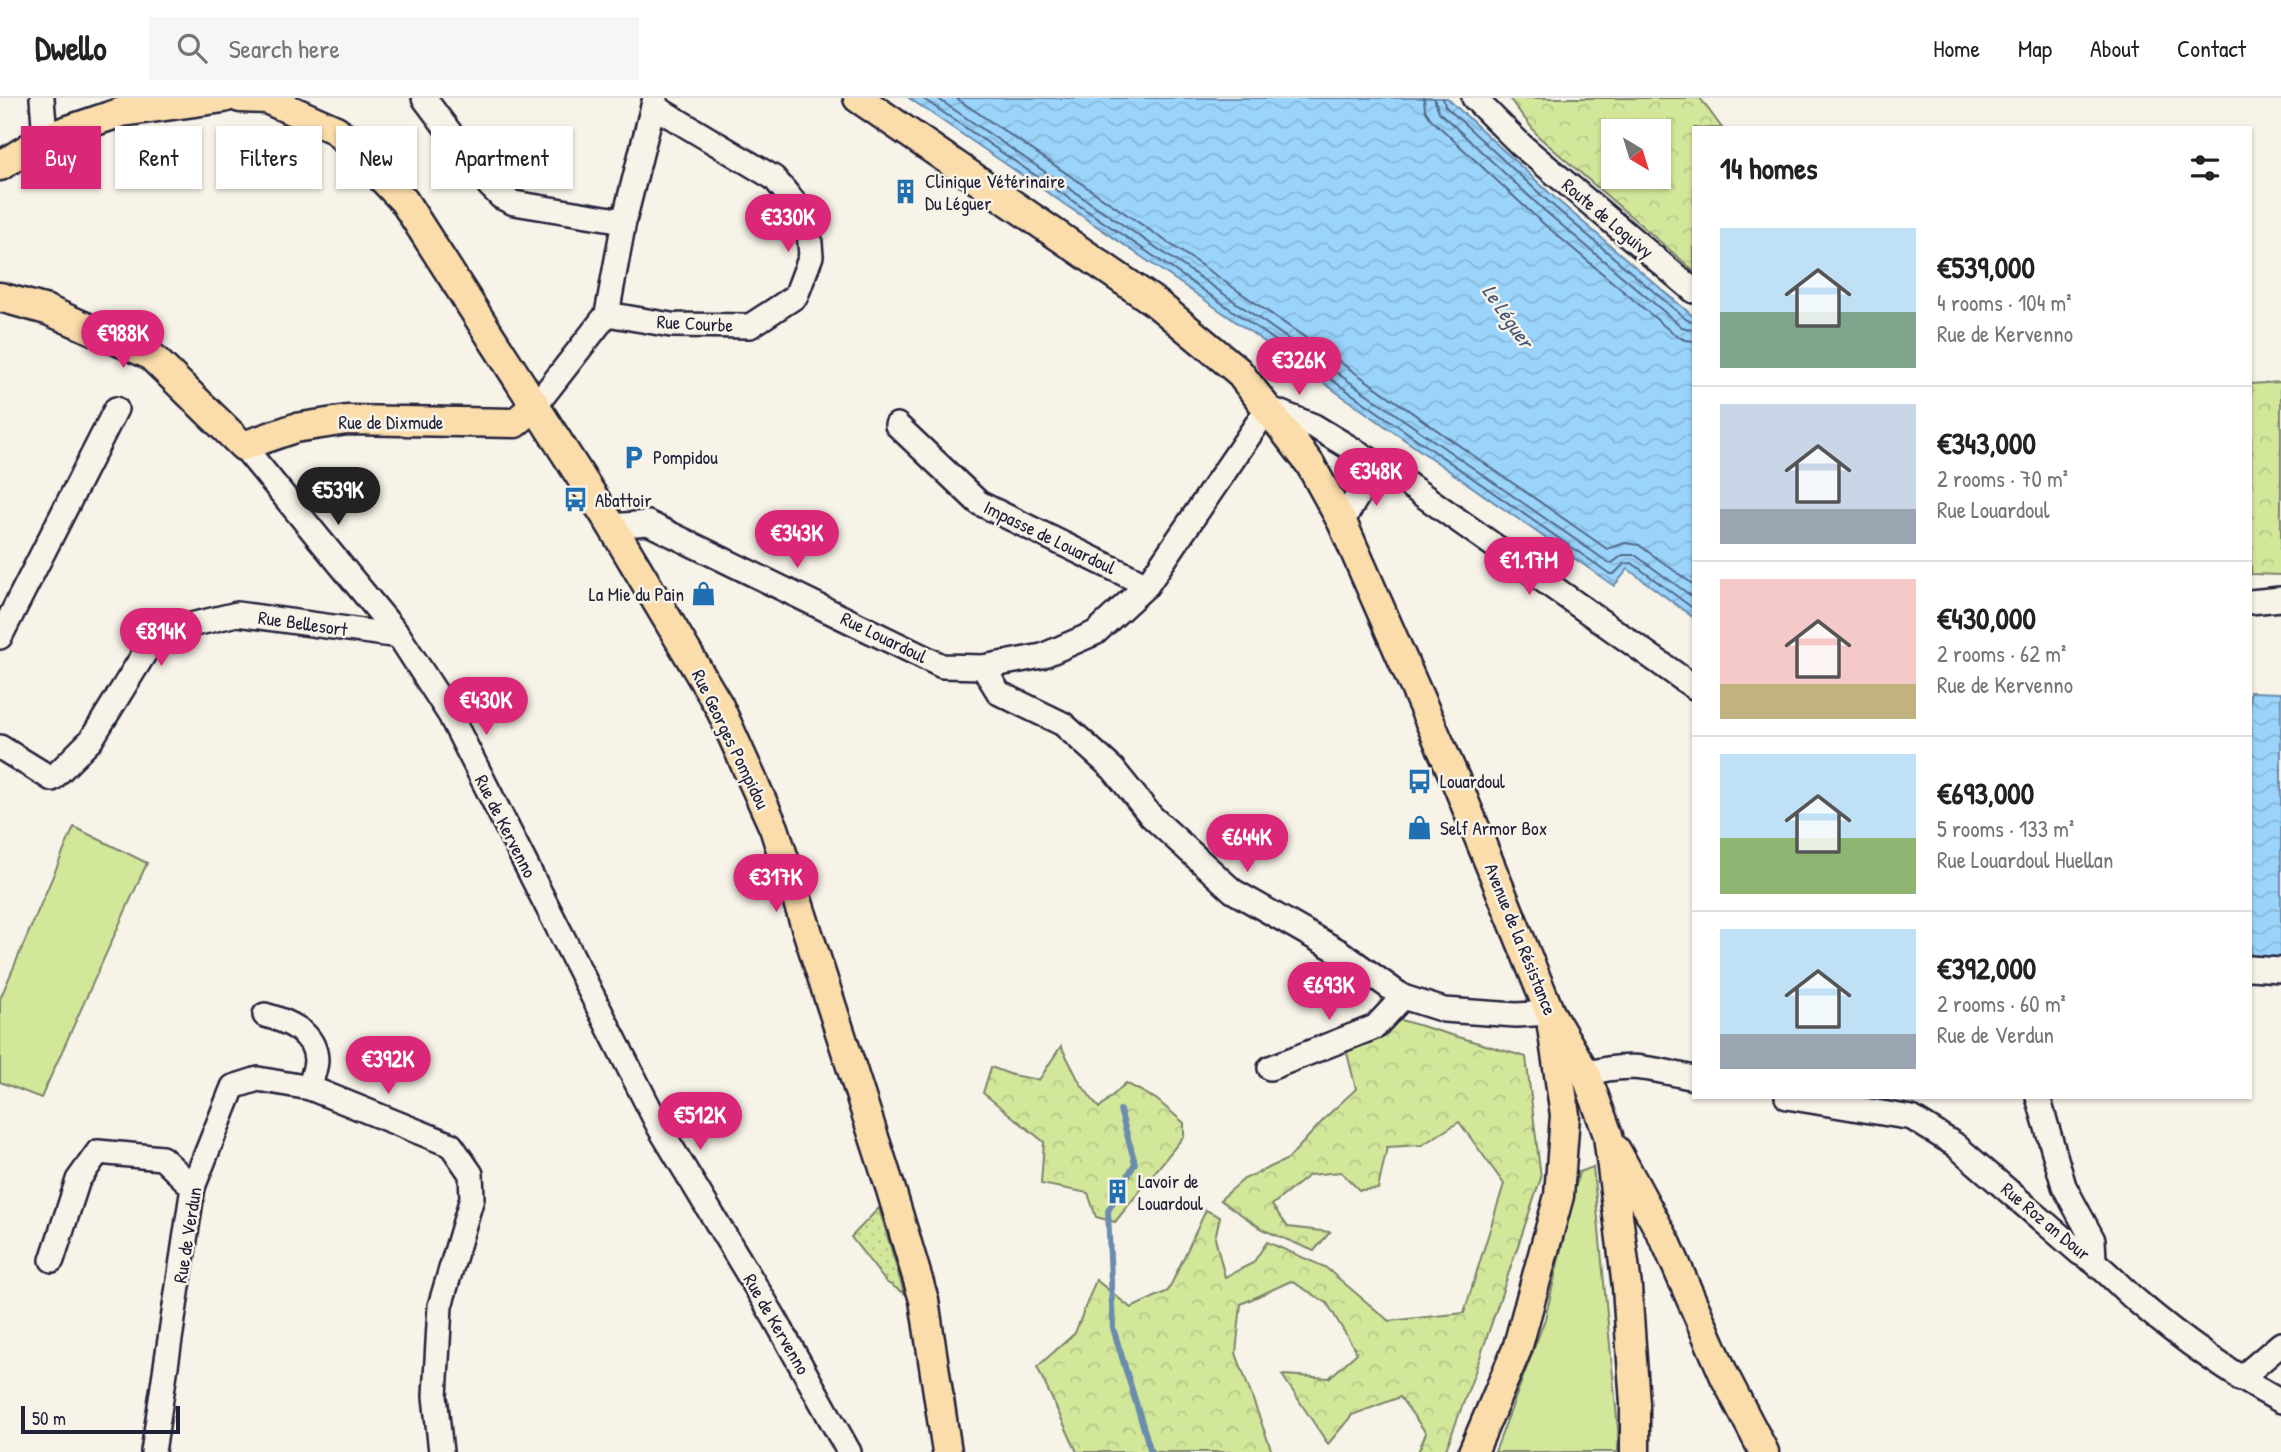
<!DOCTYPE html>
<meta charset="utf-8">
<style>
body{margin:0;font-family:"Patrick Hand",sans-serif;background:#f6f6f6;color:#222;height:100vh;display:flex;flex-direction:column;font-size:26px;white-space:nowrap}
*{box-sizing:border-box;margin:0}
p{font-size:23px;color:#767676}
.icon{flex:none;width:38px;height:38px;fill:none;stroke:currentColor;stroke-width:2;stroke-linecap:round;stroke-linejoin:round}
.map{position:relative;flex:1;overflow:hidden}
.details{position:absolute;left:1692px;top:28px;width:560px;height:973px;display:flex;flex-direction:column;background:#fff;border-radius:0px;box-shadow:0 2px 5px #0004}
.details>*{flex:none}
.top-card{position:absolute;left:21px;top:28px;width:665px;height:63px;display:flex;gap:14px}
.needle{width:46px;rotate:142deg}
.buttons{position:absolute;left:1601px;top:21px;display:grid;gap:14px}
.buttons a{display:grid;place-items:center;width:70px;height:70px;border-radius:0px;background:#fff;box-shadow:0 2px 5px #0004;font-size:35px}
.scale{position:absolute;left:21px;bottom:18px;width:159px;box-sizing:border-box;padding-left:7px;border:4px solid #22223b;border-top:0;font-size:19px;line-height:24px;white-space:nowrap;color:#22223b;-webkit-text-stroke:5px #f7f3e8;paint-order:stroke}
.price{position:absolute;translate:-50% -60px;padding:0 16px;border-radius:24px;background:#db2777;color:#fff;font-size:23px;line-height:46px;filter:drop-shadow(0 2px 4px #0008)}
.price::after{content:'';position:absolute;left:50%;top:42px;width:21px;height:16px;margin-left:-10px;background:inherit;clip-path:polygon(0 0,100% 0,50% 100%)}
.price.current{background:#222;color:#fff}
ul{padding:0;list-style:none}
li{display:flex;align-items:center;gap:21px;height:175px;padding:0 28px}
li+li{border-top:2px solid #e0e0e0}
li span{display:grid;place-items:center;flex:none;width:196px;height:140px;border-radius:0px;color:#555}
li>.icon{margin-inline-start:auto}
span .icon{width:84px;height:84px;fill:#fffc;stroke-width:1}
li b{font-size:30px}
h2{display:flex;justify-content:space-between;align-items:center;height:84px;padding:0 28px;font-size:30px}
.chip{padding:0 24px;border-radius:0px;background:#fff;box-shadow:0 2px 5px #0004;font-size:24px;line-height:63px}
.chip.current{background:#db2777;color:#fff}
header{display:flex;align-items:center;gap:42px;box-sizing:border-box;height:98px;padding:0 35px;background:#fff;border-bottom:2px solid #e0e0e0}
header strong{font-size:33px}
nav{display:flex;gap:38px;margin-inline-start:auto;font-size:24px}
.search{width:490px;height:63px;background:#f6f6f6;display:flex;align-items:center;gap:18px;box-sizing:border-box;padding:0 24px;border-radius:0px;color:#767676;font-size:26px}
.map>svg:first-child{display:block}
</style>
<header>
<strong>Dwello</strong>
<div class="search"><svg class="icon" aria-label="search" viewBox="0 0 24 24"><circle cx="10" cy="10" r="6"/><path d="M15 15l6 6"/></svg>Search here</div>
<nav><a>Home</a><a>Map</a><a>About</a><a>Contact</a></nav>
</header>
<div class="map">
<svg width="2281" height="1354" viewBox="0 0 2281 1354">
<defs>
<pattern id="forest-crowns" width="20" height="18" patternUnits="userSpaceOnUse" patternTransform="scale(1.75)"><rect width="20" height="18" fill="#d3e79b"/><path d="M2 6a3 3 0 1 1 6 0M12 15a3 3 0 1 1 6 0" fill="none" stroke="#b5c686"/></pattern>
<pattern id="park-dots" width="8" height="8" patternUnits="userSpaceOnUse" patternTransform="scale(1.75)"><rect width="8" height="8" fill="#d3e79b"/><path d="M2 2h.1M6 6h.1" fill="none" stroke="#b5c686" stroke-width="1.8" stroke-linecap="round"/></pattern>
<pattern id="water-waves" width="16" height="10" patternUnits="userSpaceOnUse" patternTransform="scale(1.75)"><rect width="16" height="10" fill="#9bd4fb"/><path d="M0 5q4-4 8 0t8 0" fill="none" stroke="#85b6d8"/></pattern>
</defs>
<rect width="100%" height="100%" fill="#f7f3e8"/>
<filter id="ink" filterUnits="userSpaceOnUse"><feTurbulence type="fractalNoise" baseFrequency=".0143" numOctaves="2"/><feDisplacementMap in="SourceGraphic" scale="14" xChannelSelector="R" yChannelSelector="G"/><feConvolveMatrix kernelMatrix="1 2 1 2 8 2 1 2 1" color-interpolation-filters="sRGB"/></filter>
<g filter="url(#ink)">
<!-- green -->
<g fill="#d3e79b" stroke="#7a846b" stroke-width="2">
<polygon points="74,729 147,765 41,1000 0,984 0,901"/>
<polygon points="1593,1069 1618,1331 1618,1354 1495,1354 1545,1221 1579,1074"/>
</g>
<!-- forest -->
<g fill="url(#forest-crowns)" stroke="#7a846b" stroke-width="2" fill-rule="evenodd">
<path d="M1509 0H1700L1722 30H1694V173L1539 39ZM1659 33V79H1614V33Z"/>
<polygon points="2281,284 2281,477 2251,476 2251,286"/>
<polygon points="1401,922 1526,959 1541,1080 1475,1274 1445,1354 1418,1354 1426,1335 1400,1299 1352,1317 1328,1346 1282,1277 1329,1280 1357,1255 1327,1205 1291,1183 1241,1206 1236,1255 1272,1354 1077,1354 1037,1269 1075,1235 1096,1182 1131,1210 1168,1193 1206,1112 1220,1119 1215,1140 1225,1179 1253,1165 1267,1144 1325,1169 1389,1223 1464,1215 1504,1086 1459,1024 1422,1047 1387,1049 1378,1091 1359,1092 1341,1074 1309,1077 1272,1107 1288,1129 1330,1134 1314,1153 1264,1132 1220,1102 1244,1081 1288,1061 1328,1017 1356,991 1346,951"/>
<polygon points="1061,948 1080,985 1099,1010 1126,985 1156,1001 1184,1025 1184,1038 1115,1124 1096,1119 1088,1095 1041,1086 1044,1044 983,995 991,969 1012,977 1039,982"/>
</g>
<!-- park -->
<polygon fill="url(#park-dots)" stroke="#7a846b" stroke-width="2" points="879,1110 904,1195 886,1184 851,1139"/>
<!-- water -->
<g fill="url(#water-waves)" stroke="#6b8dae" stroke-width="2">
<polygon points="909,0 1447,0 1556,101 1694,219 1694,520 1628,471 1614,488 1199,198"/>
<polygon points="2250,594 2281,595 2281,864 2251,862"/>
</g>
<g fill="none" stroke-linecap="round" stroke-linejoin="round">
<!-- shore -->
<g stroke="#526988" stroke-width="2">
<polyline points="922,0 1203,192 1610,476 1614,476 1624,466 1632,465 1694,511"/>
<polyline points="937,0 1208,185 1609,465 1612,465 1623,457 1635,457 1694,500"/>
<polyline points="956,0 1214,176 1607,451 1625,445 1639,447 1694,487"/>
<polyline points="1424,0 1425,12 1431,21 1538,121 1675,237 1685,242 1694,243"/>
<polyline points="1434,0 1439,14 1545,113 1682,229 1694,232"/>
<polyline points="1443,0 1445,8 1551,106 1687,222 1694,224"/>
</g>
<!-- stream -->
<polyline stroke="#6b8dae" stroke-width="6" points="1120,1012 1135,1065 1108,1113 1113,1230 1151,1354"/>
<defs>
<g id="minor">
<polyline points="42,0 45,40"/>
<polyline points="424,0 490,88 501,99 514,105 624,123"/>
<polyline points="1474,0 1521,47 1694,193"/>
<polyline points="607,216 671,227 750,228 796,198 811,158 808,121 774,80 655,9"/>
<polyline points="536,307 607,216 624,123 655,0"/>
<polyline points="897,327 979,405 1147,487"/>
<polyline points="243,348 399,538 450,617 659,1029 774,1219 849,1354"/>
<polyline points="1342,424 1366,384 1390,374"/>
<polyline points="612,428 648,425 942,568 983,569 1042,558 1095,535 1147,487 1268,310 1314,328 1390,374 1694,589"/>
<polyline points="2250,504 2281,501"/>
<polyline points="0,539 116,311"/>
<polyline points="983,569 999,595 1063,626 1113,671 1151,718 1233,793 1340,854 1403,899 1444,912 1516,917 1550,915"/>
<polyline points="0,649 52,681 91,642 157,535 237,516 399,538"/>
<polyline points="2250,870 2281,872"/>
<path d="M265 917C287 923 315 934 316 962 316 971 311 981 310 990"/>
<polyline points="1270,970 1375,929 1403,899"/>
<path d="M1586 976C1630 963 1651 971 1694 980"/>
<path d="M1787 999 1912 1020 1954 1046 2080 1155C2102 1167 2118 1187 2138 1204 2181 1241 2231 1276 2281 1303"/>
<polyline points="2038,999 2064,1088 2093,1142 2094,1162"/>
<polyline points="52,1162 78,1082 98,1054 162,1060 193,1089"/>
<polyline points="2240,1281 2281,1246"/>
<polyline points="153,1354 193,1089 233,989 258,981 310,990 451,1047 471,1076 472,1100 440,1208 435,1298 441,1354"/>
</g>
<g id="major">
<polyline points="240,0 266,1 336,32 404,103 612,428 719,608 774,730 891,1092 924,1202 947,1354"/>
<polyline points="858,0 1156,205 1238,273 1310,366 1342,424 1456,683 1550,915 1586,976 1608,1037 1627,1189 1635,1306 1635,1354"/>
<polyline points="0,68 45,40 122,14 224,0"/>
<polyline points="0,199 47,212 150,257 243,348 295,330 347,322 515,325 536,307"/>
<polyline points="1616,1052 1667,1146 1725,1279 1764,1354"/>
<polyline points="1473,1354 1517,1251 1559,1098 1565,1017 1552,929"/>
</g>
</defs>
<!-- minor casing -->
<use href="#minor" stroke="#22223b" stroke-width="28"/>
<!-- major casing -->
<use href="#major" stroke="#22223b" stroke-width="33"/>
<!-- minor -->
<use href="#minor" stroke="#f7f3e8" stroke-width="23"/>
<!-- major -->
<use href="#major" stroke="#fbddab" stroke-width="28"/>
</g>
</g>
<!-- icons -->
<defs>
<symbol id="building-bare" viewBox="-9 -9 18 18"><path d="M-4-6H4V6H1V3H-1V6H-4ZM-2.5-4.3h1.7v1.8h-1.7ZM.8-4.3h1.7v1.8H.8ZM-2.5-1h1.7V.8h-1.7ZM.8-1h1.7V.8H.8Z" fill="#1f6fb2" stroke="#f7f3e8" stroke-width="2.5" paint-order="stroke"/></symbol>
<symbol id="parking-bare" viewBox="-9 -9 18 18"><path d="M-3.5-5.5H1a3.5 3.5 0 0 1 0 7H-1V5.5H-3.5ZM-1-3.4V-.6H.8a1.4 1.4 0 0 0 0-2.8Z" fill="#1f6fb2" stroke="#f7f3e8" stroke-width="2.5" paint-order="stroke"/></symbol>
<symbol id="bus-bare" viewBox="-9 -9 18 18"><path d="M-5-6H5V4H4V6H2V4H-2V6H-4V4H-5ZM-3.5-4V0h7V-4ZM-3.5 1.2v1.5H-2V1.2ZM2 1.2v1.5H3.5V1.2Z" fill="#1f6fb2" stroke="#f7f3e8" stroke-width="2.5" paint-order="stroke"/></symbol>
<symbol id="shop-bare" viewBox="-9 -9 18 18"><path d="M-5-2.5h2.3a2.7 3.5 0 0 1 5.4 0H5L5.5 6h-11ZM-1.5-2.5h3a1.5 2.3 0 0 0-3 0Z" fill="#1f6fb2" stroke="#f7f3e8" stroke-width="2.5" paint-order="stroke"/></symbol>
</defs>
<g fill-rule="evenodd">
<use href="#building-bare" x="888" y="76" width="35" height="35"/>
<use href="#parking-bare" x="616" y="342" width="35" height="35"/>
<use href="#bus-bare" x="558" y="384" width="35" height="35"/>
<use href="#shop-bare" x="686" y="478" width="35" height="35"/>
<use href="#bus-bare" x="1402" y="666" width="35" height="35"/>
<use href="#shop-bare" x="1402" y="712" width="35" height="35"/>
<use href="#building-bare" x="1100" y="1076" width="35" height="35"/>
</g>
<g text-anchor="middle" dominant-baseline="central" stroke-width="5" stroke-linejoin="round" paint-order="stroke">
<!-- poi labels -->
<g font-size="19" fill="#22223b" stroke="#f7f3e8" text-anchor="start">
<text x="925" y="83">Clinique Vétérinaire<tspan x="925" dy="22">Du Léguer</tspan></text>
<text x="653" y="359">Pompidou</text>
<text x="595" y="402">Abattoir</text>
<text x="684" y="496" text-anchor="end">La Mie du Pain</text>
<text x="1440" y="683">Louardoul</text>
<text x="1440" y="730">Self Armor Box</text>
<text x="1138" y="1083">Lavoir de<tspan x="1138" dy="22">Louardoul</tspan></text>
</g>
<!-- street labels -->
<g font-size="19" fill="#22223b" stroke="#f7f3e8">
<text transform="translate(1608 120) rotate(40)">Route de Loguivy</text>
<text transform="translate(695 225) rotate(3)">Rue Courbe</text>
<text x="391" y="324">Rue de Dixmude</text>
<text transform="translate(1050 439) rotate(26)">Impasse de Louardoul</text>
<text transform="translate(303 525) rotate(8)">Rue Bellesort</text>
<text transform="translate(884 539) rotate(26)">Rue Louardoul</text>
<text transform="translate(731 641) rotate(64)">Rue Georges Pompidou</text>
<text transform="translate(506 728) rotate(63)">Rue de Kervenno</text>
<text transform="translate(1521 841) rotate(68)">Avenue de la Résistance</text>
<text transform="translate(2046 1123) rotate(40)">Rue Roz an Dour</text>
<text transform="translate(187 1137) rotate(-81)">Rue de Verdun</text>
<text transform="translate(777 1226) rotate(60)">Rue de Kervenno</text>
</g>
<!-- water labels -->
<g font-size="21" font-style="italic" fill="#465775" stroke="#f7f3e8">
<text transform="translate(1508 218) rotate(55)">Le Léguer</text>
</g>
</g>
</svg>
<div class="buttons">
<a><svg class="needle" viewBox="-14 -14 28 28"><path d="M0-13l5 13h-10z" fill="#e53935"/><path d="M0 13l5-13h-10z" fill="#767676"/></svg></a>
</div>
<div class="scale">50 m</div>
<b class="price" style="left:788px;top:156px">€330K</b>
<b class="price" style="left:123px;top:272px">€988K</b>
<b class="price" style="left:1299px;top:299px">€326K</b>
<b class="price" style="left:1376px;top:410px">€348K</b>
<b class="price current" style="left:338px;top:429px">€539K</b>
<b class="price" style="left:797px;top:472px">€343K</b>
<b class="price" style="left:1529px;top:499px">€1.17M</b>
<b class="price" style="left:161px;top:570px">€814K</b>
<b class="price" style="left:486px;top:639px">€430K</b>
<b class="price" style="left:1247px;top:776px">€644K</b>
<b class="price" style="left:776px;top:816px">€317K</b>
<b class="price" style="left:1329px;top:924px">€693K</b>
<b class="price" style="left:388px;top:998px">€392K</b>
<b class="price" style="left:700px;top:1054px">€512K</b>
<div class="top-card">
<a class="chip current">Buy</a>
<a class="chip">Rent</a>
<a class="chip">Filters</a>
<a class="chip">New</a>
<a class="chip">Apartment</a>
</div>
<section class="details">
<h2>14 homes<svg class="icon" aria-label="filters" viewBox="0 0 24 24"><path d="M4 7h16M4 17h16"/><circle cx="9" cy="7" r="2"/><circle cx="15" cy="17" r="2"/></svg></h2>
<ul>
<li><span style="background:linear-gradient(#bfe0f5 60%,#7fa58c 0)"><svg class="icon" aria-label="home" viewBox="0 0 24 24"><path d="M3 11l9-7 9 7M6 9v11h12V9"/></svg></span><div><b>€539,000</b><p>4 rooms · 104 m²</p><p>Rue de Kervenno</p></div></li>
<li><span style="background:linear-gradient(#c9d6e8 75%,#9aa5b1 0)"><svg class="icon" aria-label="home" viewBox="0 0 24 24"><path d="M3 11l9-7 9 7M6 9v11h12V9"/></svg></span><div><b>€343,000</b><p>2 rooms · 70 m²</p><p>Rue Louardoul</p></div></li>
<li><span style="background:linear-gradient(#f6c9c9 75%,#c2b280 0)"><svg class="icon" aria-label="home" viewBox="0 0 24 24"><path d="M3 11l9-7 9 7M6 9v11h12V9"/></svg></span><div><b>€430,000</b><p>2 rooms · 62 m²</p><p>Rue de Kervenno</p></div></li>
<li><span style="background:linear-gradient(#bfe0f5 60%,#8fb573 0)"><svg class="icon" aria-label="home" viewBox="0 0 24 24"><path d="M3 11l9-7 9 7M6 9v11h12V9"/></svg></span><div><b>€693,000</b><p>5 rooms · 133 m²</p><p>Rue Louardoul Huellan</p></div></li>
<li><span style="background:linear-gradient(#bfe0f5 75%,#9aa5b1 0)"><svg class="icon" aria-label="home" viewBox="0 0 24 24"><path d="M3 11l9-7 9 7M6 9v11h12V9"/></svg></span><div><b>€392,000</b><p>2 rooms · 60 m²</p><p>Rue de Verdun</p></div></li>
</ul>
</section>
</div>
